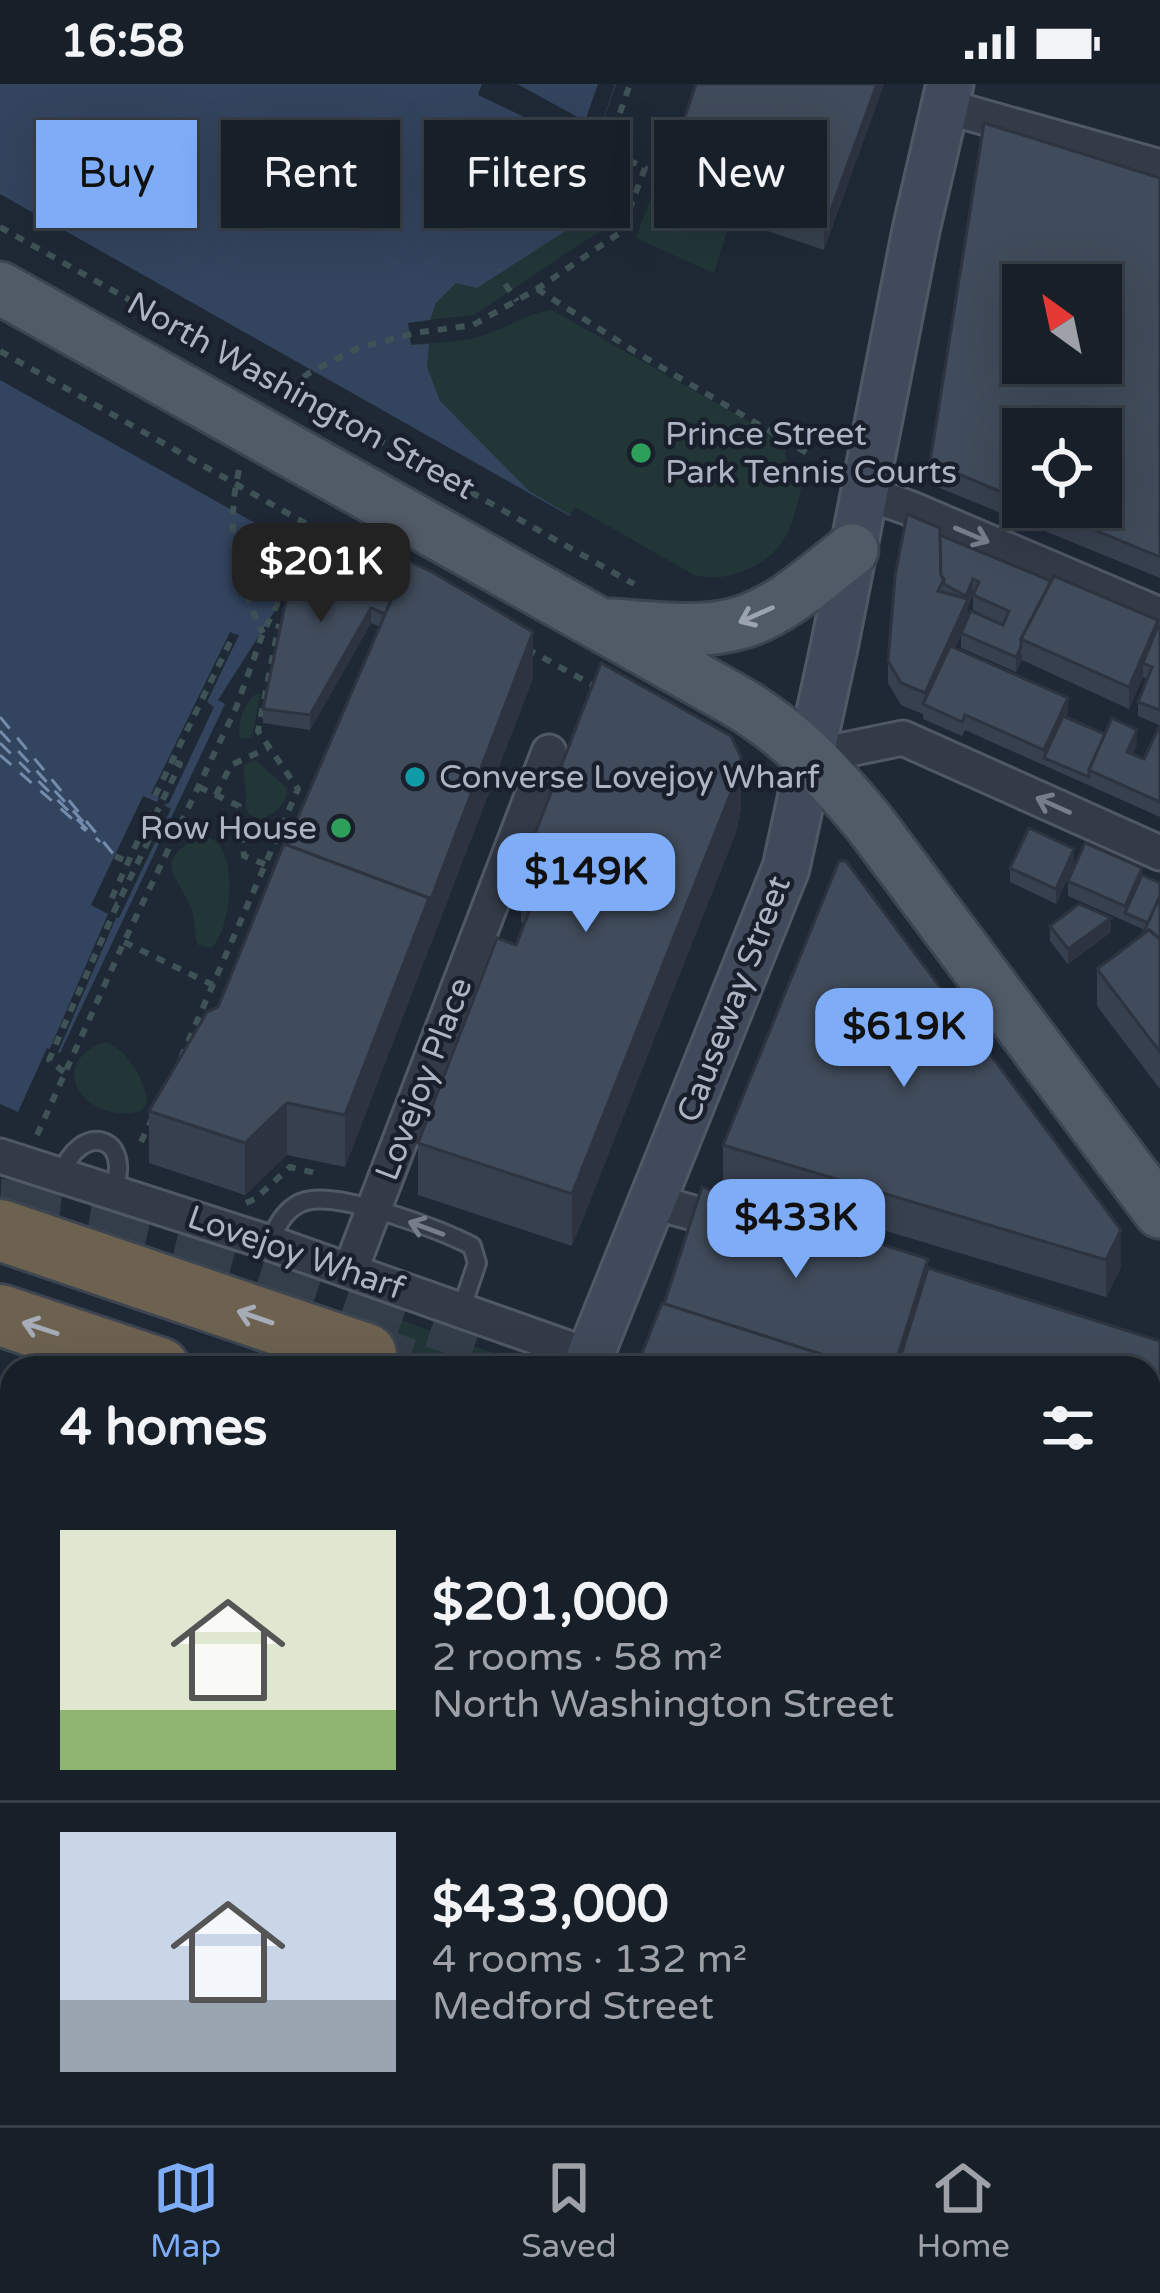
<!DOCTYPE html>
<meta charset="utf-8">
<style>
body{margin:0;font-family:"Varela Round",sans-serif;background:#202730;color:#f1f3f6;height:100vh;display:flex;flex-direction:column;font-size:45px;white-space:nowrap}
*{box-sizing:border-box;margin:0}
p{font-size:39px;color:#9ea2a8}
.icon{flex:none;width:66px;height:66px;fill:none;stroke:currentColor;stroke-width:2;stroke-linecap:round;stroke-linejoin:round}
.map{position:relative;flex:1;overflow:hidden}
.panel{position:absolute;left:0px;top:1272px;width:1161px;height:771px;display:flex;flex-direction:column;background:#171f28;border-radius:36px 36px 0 0;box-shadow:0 12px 48px #0002,0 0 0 3px #363d45}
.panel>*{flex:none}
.hud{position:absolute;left:36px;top:36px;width:1089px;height:108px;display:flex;gap:24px}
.needle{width:78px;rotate:327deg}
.buttons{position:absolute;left:1002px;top:180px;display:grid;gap:24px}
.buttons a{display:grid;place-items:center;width:120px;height:120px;border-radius:0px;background:#171f28;box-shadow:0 12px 48px #0002,0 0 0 3px #363d45;font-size:60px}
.price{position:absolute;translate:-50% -102px;padding:0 27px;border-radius:24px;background:#7facf7;color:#111;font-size:39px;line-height:78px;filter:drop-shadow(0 3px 6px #0008)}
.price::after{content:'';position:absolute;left:50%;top:72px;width:36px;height:27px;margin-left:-18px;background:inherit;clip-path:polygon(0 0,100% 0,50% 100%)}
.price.on{background:#222;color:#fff}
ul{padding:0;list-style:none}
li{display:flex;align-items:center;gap:36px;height:300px;padding:0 60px}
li+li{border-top:3px solid #363d45}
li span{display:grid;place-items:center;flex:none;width:336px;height:240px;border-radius:0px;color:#555}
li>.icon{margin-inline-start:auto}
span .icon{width:144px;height:144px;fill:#fffc;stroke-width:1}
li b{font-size:51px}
h2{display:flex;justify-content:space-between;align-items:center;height:144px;padding:0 60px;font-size:51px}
.pill{padding:0 42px;border-radius:0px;background:#171f28;box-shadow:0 12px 48px #0002,0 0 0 3px #363d45;font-size:42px;line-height:108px}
.pill.on{background:#7facf7;color:#111}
.status{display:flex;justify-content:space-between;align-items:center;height:84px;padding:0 60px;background:#171f28;direction:ltr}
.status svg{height:33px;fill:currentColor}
.menu{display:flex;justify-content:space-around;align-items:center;height:168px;border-top:3px solid #363d45;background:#171f28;font-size:33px;color:#9ea2a8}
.menu a{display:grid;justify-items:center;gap:6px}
.menu .on{color:#7facf7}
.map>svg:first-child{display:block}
</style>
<div class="status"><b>16:58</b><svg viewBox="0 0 49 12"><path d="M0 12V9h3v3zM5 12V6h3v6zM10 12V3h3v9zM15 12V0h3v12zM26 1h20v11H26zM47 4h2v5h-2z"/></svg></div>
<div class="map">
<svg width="1160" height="2041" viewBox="0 0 1160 2041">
<rect width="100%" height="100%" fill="#1f2936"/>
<!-- green -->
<g fill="#223638">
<path d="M588 80 631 97 612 139 474 231 408 238 410 260C436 259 464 259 488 250 510 242 529 229 552 226L786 359 785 369 788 386 803 397C793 436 790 465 750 484 730 493 716 496 694 491L575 423 529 502 391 224Z"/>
<polygon points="655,101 731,134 714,189 636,154"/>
<path d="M256 610H260L252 654H240C237 638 244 620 256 610Z"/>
<path d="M255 676 287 704C288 719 275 730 262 735 244 732 246 724 246 708 246 698 243 691 244 681Z"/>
<path d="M196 753C204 753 208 752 215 757 238 774 231 848 211 864L198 861C193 848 196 834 190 821 176 789 154 781 196 753Z"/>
<path d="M105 958C127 965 146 997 147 1020L141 1027C87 1042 42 980 105 958Z"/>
<polygon points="381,1229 505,1273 501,1284 361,1284"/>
</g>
<!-- water -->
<polygon fill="#33445e" points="0,0 616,0 588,80 613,90 598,126 477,204 456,199 436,219 430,236 408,239 411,261 429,260 427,283 440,317 529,407 570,431 496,560 313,467 218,616 225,620 60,969 47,964 18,1028 0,1020"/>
<!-- pier -->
<g fill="#1f2936">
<polygon points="482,0 517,0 585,37 598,0 615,0 593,66 478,11"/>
<polygon points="0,110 575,435 501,564 453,550 0,296"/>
<polygon points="230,548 239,551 207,618 214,623 169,719 164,721 171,725 119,834 116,834 58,968 56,970 49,967 108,830 91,821 143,712 157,718 159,714 151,710"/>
</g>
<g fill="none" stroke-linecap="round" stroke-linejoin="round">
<!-- ferry -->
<g stroke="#748cac" stroke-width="3" stroke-dasharray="15 12" stroke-linecap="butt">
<polyline points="0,633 115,772"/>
<polyline points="0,647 88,743"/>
<polyline points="0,659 100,758"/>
<polyline points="0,671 86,747"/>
</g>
<!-- highway-tunnel -->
<g stroke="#343e4b" stroke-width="60" stroke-dasharray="60 30" stroke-linecap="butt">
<path d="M0 1125C167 1132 322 1196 479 1249"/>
<polyline points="366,1270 406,1284"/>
<polyline points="1149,1642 1160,1646"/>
</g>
<defs>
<g id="lane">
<path d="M61 1092C79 1037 135 1050 113 1108"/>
<path d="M270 1159C276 1142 287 1122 306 1117 341 1108 440 1145 472 1162L477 1179 461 1226"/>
</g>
<g id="street">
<polyline points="944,22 1160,83"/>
<polyline points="864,408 909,424 1160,531"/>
<polyline points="810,673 903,654 1160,769"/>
<polyline points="0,1072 270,1159 590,1272"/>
<polyline points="654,1118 733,1140"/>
<polyline points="350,1187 549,668"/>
<polyline points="1149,1907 1160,1911"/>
<polyline points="1152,2041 1160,2016"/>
</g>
<g id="secondary">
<polyline points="585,1284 786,784 835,559 916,146 950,0"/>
<polyline points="719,2031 751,2041"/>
<polyline points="252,2041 256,2031"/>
<polyline points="316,2041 320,2031"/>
</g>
<g id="primary">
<path d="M0 204 731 614C787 645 829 690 870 740L1160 1128"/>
<path d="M612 541C653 544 703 551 743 538 784 525 819 491 852 466"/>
</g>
<g id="highway">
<polyline points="0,1146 366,1270"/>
<polyline points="0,1231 159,1284"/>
<polyline points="0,1336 12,1340"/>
</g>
</defs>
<!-- lane casing -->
<use href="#lane" stroke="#505865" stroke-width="22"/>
<!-- street casing -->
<use href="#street" stroke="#505865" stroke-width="39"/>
<!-- secondary casing -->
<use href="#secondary" stroke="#505865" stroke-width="51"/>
<!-- primary casing -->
<use href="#primary" stroke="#3c4450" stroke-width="57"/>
<!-- highway casing -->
<use href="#highway" stroke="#3d4551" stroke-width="66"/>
<!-- path -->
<g stroke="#3f5255" stroke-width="6" stroke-dasharray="9 9" stroke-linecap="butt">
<polyline points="0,143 634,500"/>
<polyline points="505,200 517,217"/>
<polyline points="537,205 634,267 812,372"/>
<polyline points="0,267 406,496"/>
<polyline points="289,304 309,289 358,264 415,249 473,241 537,205 621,148 645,84 607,66 630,0"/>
<path d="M239 386C225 447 236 494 263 549"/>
<polyline points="527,565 600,605"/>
<polyline points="199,703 239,722 244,772 267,781"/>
<polyline points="216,711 231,681 268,664"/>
<polyline points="155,712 234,550"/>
<polyline points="155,732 180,680 173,677"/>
<polyline points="115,772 128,778"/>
<polyline points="124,858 213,901"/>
<polyline points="181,974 298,705 258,647 279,540"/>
<polyline points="64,988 49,976 117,821 159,735 150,730 110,818 117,821"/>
<polyline points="37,1051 124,858 236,624 263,549 308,458"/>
<polyline points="141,1058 152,1035"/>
<polyline points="246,1119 255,1115 290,1083 320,1090"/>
</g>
<!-- lane -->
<use href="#lane" stroke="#333b47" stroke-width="16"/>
<!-- street -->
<use href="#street" stroke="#333b47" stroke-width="33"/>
<!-- secondary -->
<use href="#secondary" stroke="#414a5a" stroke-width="45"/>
<!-- primary -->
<use href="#primary" stroke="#515a67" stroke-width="51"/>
<!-- highway -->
<use href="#highway" stroke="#6d6250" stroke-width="60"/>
</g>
<!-- wall -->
<g fill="#37404e" fill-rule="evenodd">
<polygon points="884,0 824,166 665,112 665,91"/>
<path d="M1160 94V494L930 400V378ZM1023 345 1101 423H1023Z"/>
<path d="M940 451 1160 543V733L965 646 962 652 923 635V630L901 621 888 599V577ZM973 511V526L1003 540V541L968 535V523ZM961 550V564L1016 588 1022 576 1129 625 1143 593 1147 595 1138 618V632L1159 641 1144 675 1133 670 1137 660 1105 650 1066 633 1068 629 955 564Z"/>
<polygon points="313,452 533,594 345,1083 287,1071 245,1111 149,1079 149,1027 218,923 380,543 371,539 310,646 263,639 263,625"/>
<polygon points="741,725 736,748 572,1162 418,1111 418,1059 516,861 524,839 521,838 521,786"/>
<polygon points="839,777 1121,1183 1106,1213 723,1098 723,1061"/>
<polygon points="1074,780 1056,820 1010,798 1010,784"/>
<polygon points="1142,791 1160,799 1160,1005 1097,922 1097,885 1143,850 1145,846 1068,812 1068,797"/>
<polygon points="1050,842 1111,848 1068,880 1050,857"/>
<polygon points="928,1184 1160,1257 1160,1419 1149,1415 1149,1284"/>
<polygon points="1149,1418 1160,1421 1160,1620 1149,1616"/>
<polygon points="0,1426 12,1429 12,2031 0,2041"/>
<polygon points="354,2031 502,2031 513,2034 604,2041 354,2041"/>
<polygon points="876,2031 1106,2031 1103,2041 909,2041"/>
</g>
<!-- shaded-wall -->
<g fill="#2d3440">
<polygon points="877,0 884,0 824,166 824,145"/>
<polygon points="973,495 973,510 968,523 968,537 928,623 925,621 925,609 966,519 966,512"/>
<polygon points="371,524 371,539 310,646 310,631"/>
<polygon points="1158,536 1158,557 1143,579 1143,593 1129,625 1129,603"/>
<polygon points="533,548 533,594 345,1083 345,1031"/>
<polygon points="1021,563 1022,576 1016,588 1016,573"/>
<polygon points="1068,614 1068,629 1047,675 1044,674 1044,666"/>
<polygon points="1137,646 1137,660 1127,682 1127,668"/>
<polygon points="741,673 741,725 736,748 572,1162 572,1110"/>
<polygon points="1074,765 1074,780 1056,820 1056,805"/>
<polygon points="1142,784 1142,799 1125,829 1125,822"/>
<polygon points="1111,834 1111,848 1068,880 1068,865"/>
<polygon points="287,1019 287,1071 245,1111 245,1059"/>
<polygon points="1121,1146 1121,1183 1106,1213 1106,1176"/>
<polygon points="928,1175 928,1221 909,1284 894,1284"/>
<polygon points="1160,1730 1160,1782 1149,1817 1149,1765"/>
<polygon points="96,2031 116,2031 112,2041 92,2041"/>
<polygon points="173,2031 183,2031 179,2041 169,2041"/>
<polygon points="473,2031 484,2031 482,2041 470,2041"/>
<polygon points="1090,2031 1106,2031 1103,2041 1087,2041"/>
</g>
<!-- building -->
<g fill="#404b5b" stroke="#2d3440" stroke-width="3" fill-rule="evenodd">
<polygon points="696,0 877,0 824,145 665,91"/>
<path d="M984 39 1160 94V473L1039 423H1101V345H1023V417L930 378ZM1023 201H1101V279H1023Z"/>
<polygon points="907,430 940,444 941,491 944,495 938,507 968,515 925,609 901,599 888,577 895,492"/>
<polygon points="940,451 1051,497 1021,555 1021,563 1016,573 961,549 971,527 1003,541 1009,527 973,511 979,498 973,495 966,512 944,500 944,495 941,491"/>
<polygon points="313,452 397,502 385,530 371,524 310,631 263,625 288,507"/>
<polygon points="408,477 432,488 533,548 429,820 429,814 286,761"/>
<polygon points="1054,492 1158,536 1129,603 1021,555"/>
<polygon points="1158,542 1160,543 1160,626 1138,618 1152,583 1143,579"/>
<polygon points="950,562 1068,614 1044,666 965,631 962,638 923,620"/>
<polygon points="601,579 731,652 741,673 736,696 572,1110 418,1059 497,854 516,861 542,794 521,786"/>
<polygon points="1063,632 1105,650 1089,686 1089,693 1044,674"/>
<polygon points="1112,634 1137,646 1127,668 1144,675 1160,641 1160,718 1089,686"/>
<polygon points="1029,744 1074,765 1056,805 1010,784"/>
<polygon points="1085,759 1142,784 1125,822 1068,797"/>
<polygon points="284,760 429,814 345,1031 287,1019 245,1059 149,1027 207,928 218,923"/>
<polygon points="839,777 846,777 1121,1146 1106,1176 723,1061"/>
<polygon points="1142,791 1160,799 1160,812 1148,839 1125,829"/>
<polygon points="1160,812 1160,855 1149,846 1143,850"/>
<polygon points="1079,820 1111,834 1068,865 1050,842"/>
<polygon points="1149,846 1160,855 1160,968 1097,885"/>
<polygon points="702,1103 928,1175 894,1284 864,1284 664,1220"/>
<polygon points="928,1184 1160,1257 1160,1382 1149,1378 1149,1284 897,1284"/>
<polygon points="662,1219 864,1284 636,1284"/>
<polygon points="1149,1418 1160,1421 1160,1568 1149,1565"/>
<polygon points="0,1426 12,1429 12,1707 0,1702"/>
<polygon points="1149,1661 1160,1664 1160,1730 1149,1765"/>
<polygon points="0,1721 12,1726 12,2030 8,2041 0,2041"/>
<polygon points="12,2030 12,2031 96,2031 92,2041 8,2041"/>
<polygon points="105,2031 173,2031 169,2041 101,2041"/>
<polygon points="362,2031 473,2031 470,2041 394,2041"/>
<polygon points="483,2031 502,2031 513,2034 511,2041 479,2041"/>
<polygon points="514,2031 597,2031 604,2033 601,2041 511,2041"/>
<polygon points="1030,2031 1090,2031 1087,2041 1064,2041"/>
</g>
<!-- one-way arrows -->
<defs><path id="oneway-shaft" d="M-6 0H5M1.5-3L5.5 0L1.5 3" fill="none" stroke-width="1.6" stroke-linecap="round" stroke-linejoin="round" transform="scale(3)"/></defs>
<g stroke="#767e8c">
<use href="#oneway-shaft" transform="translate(972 451) rotate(23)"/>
<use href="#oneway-shaft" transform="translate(1053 721) rotate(-156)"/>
<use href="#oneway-shaft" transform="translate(426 1144) rotate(-160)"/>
</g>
<use stroke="#9ba3b1" href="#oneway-shaft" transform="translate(756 531) rotate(156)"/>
<g stroke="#a7adb8">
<use href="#oneway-shaft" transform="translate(255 1233) rotate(-161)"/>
<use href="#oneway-shaft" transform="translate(40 1244) rotate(-162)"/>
</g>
<!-- markers -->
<g fill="#2e9e5b" stroke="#19202b" stroke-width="4.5">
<circle cx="641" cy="369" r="12"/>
<circle cx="341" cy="744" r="12"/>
</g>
<circle fill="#0f9aa8" stroke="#19202b" stroke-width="4.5" cx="415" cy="693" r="12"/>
<g text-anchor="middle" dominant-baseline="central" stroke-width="9" stroke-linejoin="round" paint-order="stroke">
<!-- street labels -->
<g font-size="33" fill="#adb5c4" stroke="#19202b">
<text transform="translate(301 312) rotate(29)">North Washington Street</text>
<text transform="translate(734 915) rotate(-69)">Causeway Street</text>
<text transform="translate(424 995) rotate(-69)">Lovejoy Place</text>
<text transform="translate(296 1169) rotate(19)">Lovejoy Wharf</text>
</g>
<!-- poi labels -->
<g font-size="33" fill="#adb5c4" stroke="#19202b" text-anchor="start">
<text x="665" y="350">Prince Street<tspan x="665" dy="38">Park Tennis Courts</tspan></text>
<text x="439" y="693">Converse Lovejoy Wharf</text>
<text x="317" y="744" text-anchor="end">Row House</text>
</g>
</g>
</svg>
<div class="buttons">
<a><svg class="needle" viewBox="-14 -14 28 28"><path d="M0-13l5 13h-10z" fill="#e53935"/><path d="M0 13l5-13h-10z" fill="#9ea2a8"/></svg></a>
<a><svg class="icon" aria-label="locate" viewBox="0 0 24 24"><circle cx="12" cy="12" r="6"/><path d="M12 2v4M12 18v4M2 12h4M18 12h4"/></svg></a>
</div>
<b class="price on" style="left:321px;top:541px">$201K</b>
<b class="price" style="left:586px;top:851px">$149K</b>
<b class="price" style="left:904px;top:1006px">$619K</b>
<b class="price" style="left:796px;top:1197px">$433K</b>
<div class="hud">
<a class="pill on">Buy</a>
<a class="pill">Rent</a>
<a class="pill">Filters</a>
<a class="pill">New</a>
</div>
<section class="panel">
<h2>4 homes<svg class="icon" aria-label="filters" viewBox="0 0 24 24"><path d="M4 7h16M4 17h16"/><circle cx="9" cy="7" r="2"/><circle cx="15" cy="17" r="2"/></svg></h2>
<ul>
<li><span style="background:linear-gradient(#dfe7d0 75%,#8fb573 0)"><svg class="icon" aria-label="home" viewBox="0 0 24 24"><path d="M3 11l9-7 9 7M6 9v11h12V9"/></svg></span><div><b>$201,000</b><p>2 rooms · 58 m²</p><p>North Washington Street</p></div></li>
<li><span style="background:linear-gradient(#c9d6e8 70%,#9aa5b1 0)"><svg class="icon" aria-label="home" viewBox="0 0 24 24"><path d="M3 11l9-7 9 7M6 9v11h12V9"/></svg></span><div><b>$433,000</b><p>4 rooms · 132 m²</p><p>Medford Street</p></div></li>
</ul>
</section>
</div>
<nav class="menu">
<a class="on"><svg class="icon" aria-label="map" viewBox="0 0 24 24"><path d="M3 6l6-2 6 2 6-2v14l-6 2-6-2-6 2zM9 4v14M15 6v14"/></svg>Map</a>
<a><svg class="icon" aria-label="saved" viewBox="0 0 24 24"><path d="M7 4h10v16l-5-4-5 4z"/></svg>Saved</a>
<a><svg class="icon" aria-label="home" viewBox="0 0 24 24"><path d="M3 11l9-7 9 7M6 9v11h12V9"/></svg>Home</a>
</nav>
